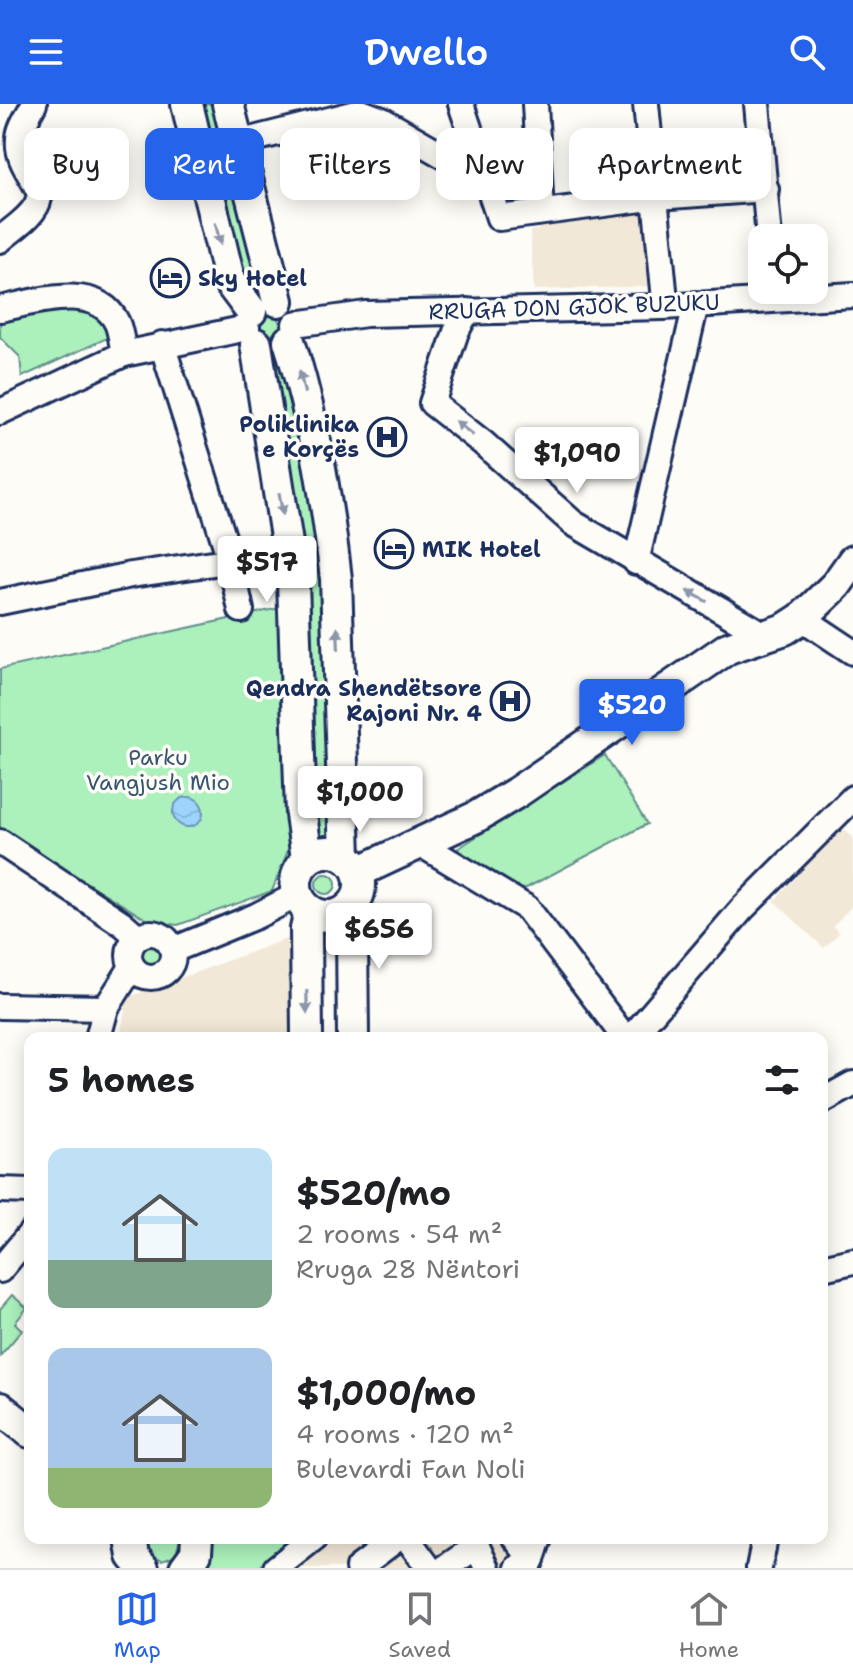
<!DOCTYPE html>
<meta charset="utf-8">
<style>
body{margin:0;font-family:"Shantell Sans",sans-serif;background:#f6f6f6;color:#202124;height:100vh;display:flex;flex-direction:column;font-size:30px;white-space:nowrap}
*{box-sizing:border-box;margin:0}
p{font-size:26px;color:#757577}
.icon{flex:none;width:44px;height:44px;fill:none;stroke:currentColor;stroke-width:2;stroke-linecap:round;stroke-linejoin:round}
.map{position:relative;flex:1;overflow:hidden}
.sheet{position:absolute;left:24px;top:928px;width:804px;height:512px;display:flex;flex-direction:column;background:#fff;border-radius:16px;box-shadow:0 4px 20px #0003}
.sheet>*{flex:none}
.banner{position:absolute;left:24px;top:24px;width:806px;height:72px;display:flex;gap:16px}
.tools{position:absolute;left:748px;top:120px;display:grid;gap:16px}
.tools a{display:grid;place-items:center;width:80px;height:80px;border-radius:16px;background:#fff;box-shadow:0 4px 20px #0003;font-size:40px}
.price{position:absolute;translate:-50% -68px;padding:0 18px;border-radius:8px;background:#fff;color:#222;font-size:26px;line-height:52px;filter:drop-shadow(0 2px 4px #0008)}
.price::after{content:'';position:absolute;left:50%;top:48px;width:24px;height:18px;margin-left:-12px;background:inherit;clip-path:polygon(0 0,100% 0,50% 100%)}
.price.current{background:#2563eb;color:#fff}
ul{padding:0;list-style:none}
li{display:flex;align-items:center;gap:24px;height:200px;padding:0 24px}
li span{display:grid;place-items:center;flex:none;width:224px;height:160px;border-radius:16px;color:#555}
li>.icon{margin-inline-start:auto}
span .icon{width:96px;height:96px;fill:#fffc;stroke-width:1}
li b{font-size:34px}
h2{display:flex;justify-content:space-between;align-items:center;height:96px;padding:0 24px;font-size:34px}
.chip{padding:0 28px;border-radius:16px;background:#fff;box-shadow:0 4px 20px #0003;font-size:28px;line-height:72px}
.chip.current{background:#2563eb;color:#fff}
header{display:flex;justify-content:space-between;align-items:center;height:104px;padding:0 24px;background:#2563eb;color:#fff;font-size:36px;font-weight:600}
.tab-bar{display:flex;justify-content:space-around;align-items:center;height:112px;border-top:2px solid #e0e0e0;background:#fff;font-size:22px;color:#757577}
.tab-bar a{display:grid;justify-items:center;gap:4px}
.tab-bar .current{color:#2563eb}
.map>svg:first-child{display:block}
</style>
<header><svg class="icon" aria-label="menu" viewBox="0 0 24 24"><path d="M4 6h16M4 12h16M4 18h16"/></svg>Dwello<svg class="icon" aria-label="search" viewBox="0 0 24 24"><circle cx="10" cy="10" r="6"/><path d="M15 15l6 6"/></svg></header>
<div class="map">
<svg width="853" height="1464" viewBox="0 0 853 1464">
<defs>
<pattern id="water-waves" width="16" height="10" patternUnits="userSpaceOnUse" patternTransform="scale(2)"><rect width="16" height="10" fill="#9dd4fc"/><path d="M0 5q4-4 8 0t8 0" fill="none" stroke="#87b6da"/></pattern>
</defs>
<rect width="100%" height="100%" fill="#fdfcf7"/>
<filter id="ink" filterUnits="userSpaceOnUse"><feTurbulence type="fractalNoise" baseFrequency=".0125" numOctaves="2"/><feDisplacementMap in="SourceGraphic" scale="16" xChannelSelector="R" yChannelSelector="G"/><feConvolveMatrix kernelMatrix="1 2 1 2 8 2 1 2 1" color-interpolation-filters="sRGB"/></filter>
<g filter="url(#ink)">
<!-- built -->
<g fill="#f2e8d7">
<polygon points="650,102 658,182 534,186 530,127 538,126 536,114"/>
<polygon points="842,724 853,733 853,801 833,822 839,829 824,844 774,797"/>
<polygon points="294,832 295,934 120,934 127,894"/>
<polygon points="208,1434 542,1434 531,1464 188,1464"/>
</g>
<!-- green -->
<g fill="#acf1bc" stroke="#64908d" stroke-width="2">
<polygon points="192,0 224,0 263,166 234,174"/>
<polygon points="94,204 116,230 22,273 20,253 0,233 0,214"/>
<circle cx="270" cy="221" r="10"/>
<polygon points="288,242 328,427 342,747 310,749 260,247"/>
<polygon points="284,503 294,731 272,787 178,821 151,818 0,726 0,565"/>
<polygon points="605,651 647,720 515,790 457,745"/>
<circle cx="326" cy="780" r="10"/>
<circle cx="150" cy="851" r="11"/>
<polygon points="12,1191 27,1204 15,1219 22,1226 0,1252 0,1205"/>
<polygon points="146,1434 180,1434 176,1451 162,1456 149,1449"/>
<polygon points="211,1434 304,1434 267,1464 200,1464"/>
</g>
<!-- water -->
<circle fill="url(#water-waves)" stroke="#6992bd" stroke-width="2" cx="188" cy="708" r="15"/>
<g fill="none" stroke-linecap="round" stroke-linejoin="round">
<defs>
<g id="minor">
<polyline points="461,0 499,114 657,93 766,85"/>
<polyline points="535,0 541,108"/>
<polyline points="646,0 665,196 663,203"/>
<polyline points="757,0 769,134"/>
<polyline points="238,39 361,8 382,16 453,57 479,57"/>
<path d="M0 136C12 125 36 111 39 94 42 80 16 61 19 35 19 24 29 10 34 0"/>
<path d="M0 205C35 198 97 177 117 219 121 228 122 241 124 250"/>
<polyline points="467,207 456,228 432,299 483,339 573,419 764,531"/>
<polyline points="295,220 366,210 663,203 853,191"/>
<polyline points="162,240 230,455 241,506"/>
<polyline points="0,308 124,250 247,224"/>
<polyline points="636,458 696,200"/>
<polyline points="0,498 131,471 289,448"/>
<polyline points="802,514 853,548"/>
<polyline points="0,738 123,820 138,833"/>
<polyline points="419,739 527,804 625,934"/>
<circle cx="151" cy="851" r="22"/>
<polyline points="173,846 256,812 297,791"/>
<polyline points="0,902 106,904"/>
<polyline points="98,934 106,904 132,863"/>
<polyline points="631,934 742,805 853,694"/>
<polyline points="822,997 853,980"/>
<polyline points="0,1086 30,1087"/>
<polyline points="822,1164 853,1157"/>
<polyline points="0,1166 30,1130"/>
<polyline points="407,1434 429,1464"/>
<polyline points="473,1434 487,1464"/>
<polyline points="515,1434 532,1455 528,1464"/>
<polyline points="276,1464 314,1434"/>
<polyline points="358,1464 398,1434"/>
<polyline points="445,1464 477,1442"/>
<polyline points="518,1464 532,1455 539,1434"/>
<polyline points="759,1464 765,1434"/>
</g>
<g id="major">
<polyline points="187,0 230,179 251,207"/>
<polyline points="228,0 278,197"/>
<path d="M289 237C314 313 327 396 336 475L345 753"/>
<polyline points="256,240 293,478 301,710 307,755"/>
<circle cx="328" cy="780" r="32"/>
<polyline points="358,768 476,713 516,689 728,544 785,525 802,514 836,481 853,457"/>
<polyline points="348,805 352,828 353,934"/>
<polyline points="307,934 306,825 310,807"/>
<polyline points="0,1304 30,1328"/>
<polyline points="130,1434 133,1452 143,1464"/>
<polyline points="185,1464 196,1449 197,1434"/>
</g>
</defs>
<!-- minor casing -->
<use href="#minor" stroke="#1b2f5e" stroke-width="30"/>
<!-- major casing -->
<use href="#major" stroke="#1b2f5e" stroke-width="36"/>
<!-- minor -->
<use href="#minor" stroke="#fdfcf7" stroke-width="24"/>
<!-- major -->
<use href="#major" stroke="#fdfcf7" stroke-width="30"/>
</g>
<!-- one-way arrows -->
<defs><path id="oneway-solid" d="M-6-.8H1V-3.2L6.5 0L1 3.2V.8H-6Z" transform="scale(2)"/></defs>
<g fill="#8c96aa">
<use href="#oneway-solid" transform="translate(218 130) rotate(76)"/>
<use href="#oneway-solid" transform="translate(302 278) rotate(-103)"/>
<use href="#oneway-solid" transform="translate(464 324) rotate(-142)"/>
<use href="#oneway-solid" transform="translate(281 400) rotate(80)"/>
<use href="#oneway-solid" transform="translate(697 492) rotate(-151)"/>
<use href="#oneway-solid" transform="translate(338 535) rotate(-92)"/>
<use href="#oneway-solid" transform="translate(307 898) rotate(89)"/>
</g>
</g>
<!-- icons -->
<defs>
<symbol id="hotel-ring" viewBox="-11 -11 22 22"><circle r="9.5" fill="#fdfcf7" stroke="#1b2f5e" stroke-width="1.5"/><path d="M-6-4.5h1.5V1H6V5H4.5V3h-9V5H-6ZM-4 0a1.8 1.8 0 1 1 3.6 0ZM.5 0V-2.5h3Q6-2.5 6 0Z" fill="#1b2f5e"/></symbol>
<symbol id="hospital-ring" viewBox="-11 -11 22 22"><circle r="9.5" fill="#fdfcf7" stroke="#1b2f5e" stroke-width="1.5"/><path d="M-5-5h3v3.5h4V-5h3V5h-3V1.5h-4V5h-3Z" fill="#1b2f5e"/></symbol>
</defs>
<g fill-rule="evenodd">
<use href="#hotel-ring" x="148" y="152" width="44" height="44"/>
<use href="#hospital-ring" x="365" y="311" width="44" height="44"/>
<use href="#hotel-ring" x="372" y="423" width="44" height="44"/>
<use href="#hospital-ring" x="488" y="575" width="44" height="44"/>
</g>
<g text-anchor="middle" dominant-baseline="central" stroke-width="7" stroke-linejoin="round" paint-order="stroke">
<!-- poi labels -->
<g font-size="22" font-weight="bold" fill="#1b2f5e" stroke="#fdfcf7" text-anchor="start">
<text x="198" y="174">Sky Hotel</text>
<text x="359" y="320" text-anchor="end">Poliklinika<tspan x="359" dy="25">e Korçës</tspan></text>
<text x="422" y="445">MIK Hotel</text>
<text x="482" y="584" text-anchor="end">Qendra Shendëtsore<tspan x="482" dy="25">Rajoni Nr. 4</tspan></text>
</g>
<!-- street labels -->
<g font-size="22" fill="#1b2f5e" stroke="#fdfcf7">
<text transform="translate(574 203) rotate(-2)">RRUGA DON GJOK BUZUKU</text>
</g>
<!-- park labels -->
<g font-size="22" fill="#385671" stroke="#fdfcf7">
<text x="158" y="653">Parku<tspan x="158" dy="25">Vangjush Mio</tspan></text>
</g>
</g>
</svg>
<div class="tools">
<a><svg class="icon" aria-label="locate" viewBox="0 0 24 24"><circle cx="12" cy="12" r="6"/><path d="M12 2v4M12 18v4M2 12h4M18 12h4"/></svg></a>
</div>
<b class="price" style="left:577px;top:391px">$1,090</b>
<b class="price" style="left:267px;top:500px">$517</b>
<b class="price current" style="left:632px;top:643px">$520</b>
<b class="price" style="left:360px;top:730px">$1,000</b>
<b class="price" style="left:379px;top:867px">$656</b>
<div class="banner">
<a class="chip">Buy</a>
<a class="chip current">Rent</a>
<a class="chip">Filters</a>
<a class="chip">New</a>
<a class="chip">Apartment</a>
</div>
<section class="sheet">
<h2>5 homes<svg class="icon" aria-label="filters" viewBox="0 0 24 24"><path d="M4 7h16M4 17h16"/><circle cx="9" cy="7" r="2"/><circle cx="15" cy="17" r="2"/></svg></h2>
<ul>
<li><span style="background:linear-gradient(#bfe0f5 70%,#7fa58c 0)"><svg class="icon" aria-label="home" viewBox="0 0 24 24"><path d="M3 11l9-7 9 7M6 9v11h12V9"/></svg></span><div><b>$520/mo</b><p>2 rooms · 54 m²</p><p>Rruga 28 Nëntori</p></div></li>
<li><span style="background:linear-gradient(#a9c7e8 75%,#8fb573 0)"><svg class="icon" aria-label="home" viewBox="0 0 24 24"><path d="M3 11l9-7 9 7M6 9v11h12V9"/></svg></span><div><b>$1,000/mo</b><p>4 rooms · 120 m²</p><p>Bulevardi Fan Noli</p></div></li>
</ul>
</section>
</div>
<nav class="tab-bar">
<a class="current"><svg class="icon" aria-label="map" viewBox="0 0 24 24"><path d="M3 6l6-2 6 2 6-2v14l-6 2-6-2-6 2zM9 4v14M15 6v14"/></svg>Map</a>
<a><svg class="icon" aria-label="saved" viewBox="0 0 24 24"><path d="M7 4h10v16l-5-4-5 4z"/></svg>Saved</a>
<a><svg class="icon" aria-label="home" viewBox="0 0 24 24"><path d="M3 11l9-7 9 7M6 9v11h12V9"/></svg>Home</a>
</nav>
